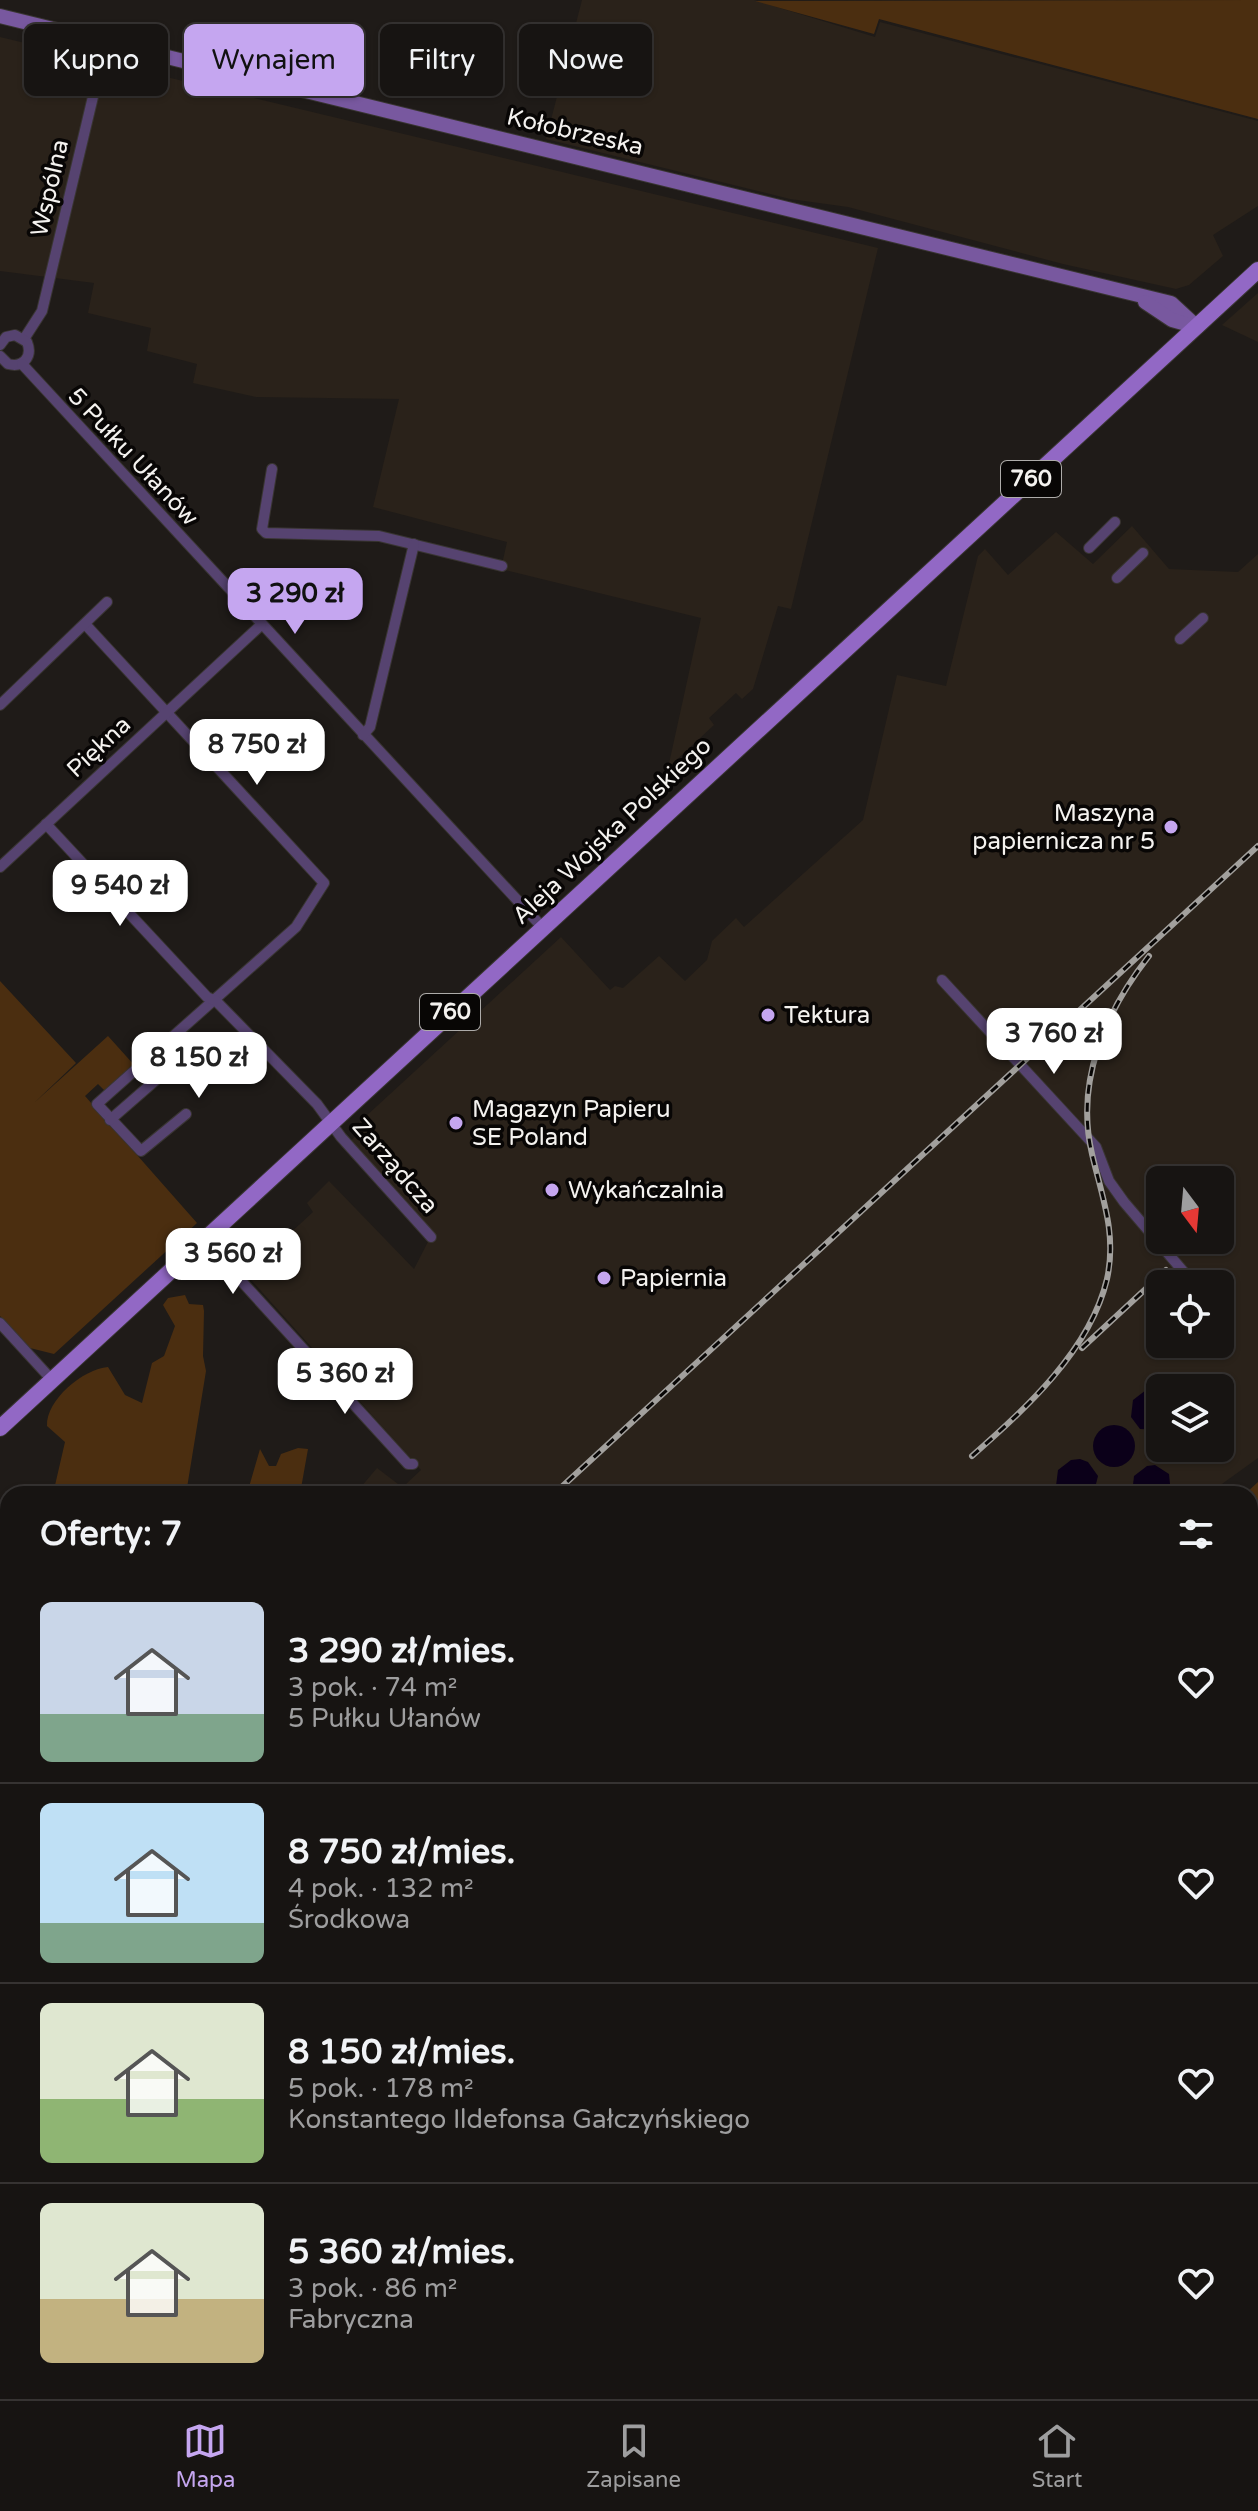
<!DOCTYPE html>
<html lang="pl">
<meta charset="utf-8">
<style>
body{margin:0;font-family:"Varela Round",sans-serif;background:#201d1b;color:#f1f3f6;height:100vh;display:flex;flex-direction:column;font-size:30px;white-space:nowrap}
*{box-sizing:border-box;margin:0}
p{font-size:26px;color:#9e9e9f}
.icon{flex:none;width:44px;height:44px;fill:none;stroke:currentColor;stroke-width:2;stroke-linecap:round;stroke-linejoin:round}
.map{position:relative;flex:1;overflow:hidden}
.panel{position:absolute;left:0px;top:1486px;width:1258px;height:914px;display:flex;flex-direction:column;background:#171412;border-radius:24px 24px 0 0;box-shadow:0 2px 6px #0004,0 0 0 2px #363332}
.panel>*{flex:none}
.hud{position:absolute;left:24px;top:24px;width:800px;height:72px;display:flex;gap:16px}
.needle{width:52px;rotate:164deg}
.controls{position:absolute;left:1146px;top:1166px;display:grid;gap:16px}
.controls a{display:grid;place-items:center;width:88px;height:88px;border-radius:12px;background:#171412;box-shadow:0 2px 6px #0004,0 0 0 2px #363332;font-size:40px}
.price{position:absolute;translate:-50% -68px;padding:0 18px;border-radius:16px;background:#fff;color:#222;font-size:26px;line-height:52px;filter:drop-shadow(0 2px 4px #0008)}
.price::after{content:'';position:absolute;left:50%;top:48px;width:24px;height:18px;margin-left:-12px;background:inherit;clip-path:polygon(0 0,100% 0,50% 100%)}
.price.on{background:#c5a6f0;color:#111}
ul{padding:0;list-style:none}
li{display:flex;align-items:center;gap:24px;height:200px;padding:0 40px}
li+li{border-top:2px solid #363332}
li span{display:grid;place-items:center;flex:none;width:224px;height:160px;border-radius:12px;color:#555}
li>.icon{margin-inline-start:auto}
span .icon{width:96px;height:96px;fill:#fffc;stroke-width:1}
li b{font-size:34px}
h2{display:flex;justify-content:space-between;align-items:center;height:96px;padding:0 40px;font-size:34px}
.pill{padding:0 28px;border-radius:12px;background:#171412;box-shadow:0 2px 6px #0004,0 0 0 2px #363332;font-size:28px;line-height:72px}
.pill.on{background:#c5a6f0;color:#111}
.menu{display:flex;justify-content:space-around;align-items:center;height:112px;border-top:2px solid #363332;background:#171412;font-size:22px;color:#9e9e9f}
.menu a{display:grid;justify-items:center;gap:4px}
.menu .on{color:#c5a6f0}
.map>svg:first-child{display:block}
</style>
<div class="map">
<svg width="1258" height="2399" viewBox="0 0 1258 2399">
<rect width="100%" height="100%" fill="#1f1b18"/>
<!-- built -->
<g fill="#2a221a" fill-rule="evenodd">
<polygon points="582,0 754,0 875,37 880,22 1258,121 1258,206 1213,235 1223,256 1189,285 1176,289 1063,264 848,207 790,199 546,139"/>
<polygon points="0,37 878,248 791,609 778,606 753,689 742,699 736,693 709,718 714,725 668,768 701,618 501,569 507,542 373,507 399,399 256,397 193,383 197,364 147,351 151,328 88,313 94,283 0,271"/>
<polygon points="1258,293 1258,342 1222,325"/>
<path d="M1132 526 1169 569 1238 572 1258 554V1458L1208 1494H355L377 1468 398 1484H406L421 1470 246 1274 313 1212 307 1203 329 1181 414 1269 432 1234 350 1141 356 1136 352 1129 561 937 610 990 615 986 623 988 659 956 685 981 707 960 712 941 736 918 744 927 863 820 897 675 946 686 978 556 985 549 1008 575 1056 532 1093 564ZM1160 1180H1220V1240H1160ZM1160 1284H1220V1344H1160ZM1160 1388H1220V1448H1160Z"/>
<polygon points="8,1859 8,2392 499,2392 503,2399 0,2399 0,1867"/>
</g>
<!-- green -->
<g fill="#4b2e10">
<polygon points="1258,0 1258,119 879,19 874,34 755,1"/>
<polygon points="0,981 76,1063 34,1103 108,1036 135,1066 106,1092 98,1084 85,1096 197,1223 54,1354 30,1348 0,1316"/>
<path d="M185 1295 189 1304 203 1305 204 1311 203 1356 206 1371 186 1494H53L65 1442 47 1426C46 1400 83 1369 108 1367L125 1395 142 1403 152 1363 164 1356 175 1326 163 1305 168 1298Z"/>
<polygon points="298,1448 308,1449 300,1494 247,1494 260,1449 269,1466 276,1466 281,1454"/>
<polygon points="1258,1482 1258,1816 1250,1820 1250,1494 1245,1494"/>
<polygon points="0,1823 8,1829 8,1997 0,2003"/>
<rect x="1250" y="1947" width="8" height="143"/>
<polygon points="1094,2392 1104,2399 505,2399 500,2393"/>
</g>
<!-- water -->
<g fill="#0b0019">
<polygon points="1146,1390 1160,1392 1160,1430 1140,1429 1131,1417 1133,1400"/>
<circle cx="1114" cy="1446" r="21"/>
<polygon points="1080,1459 1088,1462 1098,1476 1094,1492 1060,1494 1056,1486 1058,1470 1071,1460"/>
<polygon points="1155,1465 1169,1474 1171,1494 1132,1494 1134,1476 1147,1466"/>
<polygon points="1258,1828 1258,1942 1250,1943 1250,1832"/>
<polygon points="1250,2363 1258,2370 1258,2399 1107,2399 1098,2392 1250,2392"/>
</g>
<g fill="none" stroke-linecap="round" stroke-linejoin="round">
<defs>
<g id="street">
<polyline points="24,339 42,311 106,42"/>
<path d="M0 345 6 337 15 335 27 342C33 357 23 368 8 364L0 356"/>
<polyline points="22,364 543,928"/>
<polyline points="272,469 262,529 266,533 379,536 502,566"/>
<polyline points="1089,548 1115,522"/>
<polyline points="1117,578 1143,553"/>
<polyline points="85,624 324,883 296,927 97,1104 141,1151 186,1114"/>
<polyline points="1180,639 1203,618"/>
<polyline points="0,705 107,602"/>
<polyline points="363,735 370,727 414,544"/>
<polyline points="46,824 207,997 216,1001 317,1104 341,1137 431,1237"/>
<polyline points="0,867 261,625"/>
<polyline points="942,980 1096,1147 1109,1181 1124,1202 1194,1284"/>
<polyline points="165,1046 201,1083 239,1053"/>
<polyline points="110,1120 157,1079"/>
<polyline points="203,1239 408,1464 413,1464"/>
<polyline points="0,1323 52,1380"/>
</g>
<g id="secondary">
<polyline points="0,16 1171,303 1197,327"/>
<polyline points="1145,302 1172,320 1197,327"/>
</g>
<polyline id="primary" points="0,1428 1258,270"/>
</defs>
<!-- street casing -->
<use href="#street" stroke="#393532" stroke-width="12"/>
<!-- secondary casing -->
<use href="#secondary" stroke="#393532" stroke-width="16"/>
<!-- primary casing -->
<use href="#primary" stroke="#393532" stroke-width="18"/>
<!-- street -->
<use href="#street" stroke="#564370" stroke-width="10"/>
<!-- secondary -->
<use href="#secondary" stroke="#78589f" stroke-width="14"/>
<!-- primary -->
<use href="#primary" stroke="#9268c5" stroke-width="16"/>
<defs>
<g id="rail">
<polyline points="1082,1348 1166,1270"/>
<path d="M972 1456C1025 1409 1090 1351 1107 1279 1117 1234 1102 1197 1092 1154 1075 1082 1105 1012 1149 956"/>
<polyline points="554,1494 1258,846"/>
<polyline points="0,2098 8,2089"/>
<polyline points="0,2115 8,2106"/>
<polyline points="0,2135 8,2127"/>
<polyline points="16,2399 23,2392"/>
<polyline points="68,2399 75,2392"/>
<polyline points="92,2399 99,2392"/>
<polyline points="112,2399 120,2392"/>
<polyline points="135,2399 143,2392"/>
</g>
</defs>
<!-- rail casing -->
<use href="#rail" stroke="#a2a09d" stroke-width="6"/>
<!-- rail -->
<use href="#rail" stroke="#080605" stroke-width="3" stroke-dasharray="9" stroke-linecap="butt"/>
</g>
<!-- markers -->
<g fill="#c5a6f0" stroke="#080605" stroke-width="3">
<circle cx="1171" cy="827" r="8"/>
<circle cx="768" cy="1015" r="8"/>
<circle cx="456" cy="1123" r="8"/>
<circle cx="552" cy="1190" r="8"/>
<circle cx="604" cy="1278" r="8"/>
</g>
<g text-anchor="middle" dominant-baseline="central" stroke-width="7" stroke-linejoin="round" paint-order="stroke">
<!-- shield labels -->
<g fill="#080605" stroke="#adaba9" stroke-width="2">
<rect x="1001" y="461" width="60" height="36" rx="6"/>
<rect x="420" y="994" width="60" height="36" rx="6"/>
</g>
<g font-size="22" font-weight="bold" fill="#f4f2ef">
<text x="1031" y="479">760</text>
<text x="450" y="1012">760</text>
</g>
<!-- street labels -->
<g font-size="24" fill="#f4f2ef" stroke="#080605">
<text transform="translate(575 132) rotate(13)">Kołobrzeska</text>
<text transform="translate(50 188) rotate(-77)">Wspólna</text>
<text transform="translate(133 457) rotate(47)">5 Pułku Ułanów</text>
<text transform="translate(99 747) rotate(-43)">Piękna</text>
<text transform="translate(612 831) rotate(-43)">Aleja Wojska Polskiego</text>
<text transform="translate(395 1166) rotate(49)">Zarządcza</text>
</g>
<!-- poi labels -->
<g font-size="24" fill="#f4f2ef" stroke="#080605" text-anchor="start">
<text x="1155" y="813" text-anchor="end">Maszyna<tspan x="1155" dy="28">papiernicza nr 5</tspan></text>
<text x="784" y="1015">Tektura</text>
<text x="472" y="1109">Magazyn Papieru<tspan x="472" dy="28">SE Poland</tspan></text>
<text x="568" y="1190">Wykańczalnia</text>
<text x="620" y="1278">Papiernia</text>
</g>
</g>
</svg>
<div class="controls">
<a><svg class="needle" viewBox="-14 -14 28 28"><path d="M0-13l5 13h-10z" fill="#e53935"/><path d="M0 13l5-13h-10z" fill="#9e9e9f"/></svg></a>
<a><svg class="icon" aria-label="locate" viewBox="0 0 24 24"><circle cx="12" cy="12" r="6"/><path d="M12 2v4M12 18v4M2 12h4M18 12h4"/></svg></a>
<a><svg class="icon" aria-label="layers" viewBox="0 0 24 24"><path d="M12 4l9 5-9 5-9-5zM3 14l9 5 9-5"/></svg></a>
</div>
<b class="price on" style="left:295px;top:636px">3 290 zł</b>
<b class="price" style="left:257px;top:787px">8 750 zł</b>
<b class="price" style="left:120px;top:928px">9 540 zł</b>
<b class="price" style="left:1054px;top:1076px">3 760 zł</b>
<b class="price" style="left:199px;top:1100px">8 150 zł</b>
<b class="price" style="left:233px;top:1296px">3 560 zł</b>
<b class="price" style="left:345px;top:1416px">5 360 zł</b>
<div class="hud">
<a class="pill">Kupno</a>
<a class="pill on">Wynajem</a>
<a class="pill">Filtry</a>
<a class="pill">Nowe</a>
</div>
<section class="panel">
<h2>Oferty: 7<svg class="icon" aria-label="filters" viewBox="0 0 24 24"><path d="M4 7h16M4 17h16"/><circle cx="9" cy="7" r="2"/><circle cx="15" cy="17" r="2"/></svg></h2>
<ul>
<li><span style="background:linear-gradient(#c9d6e8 70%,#7fa58c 0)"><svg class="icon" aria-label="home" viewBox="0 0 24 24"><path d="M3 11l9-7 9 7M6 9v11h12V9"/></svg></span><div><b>3 290 zł/mies.</b><p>3 pok. · 74 m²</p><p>5 Pułku Ułanów</p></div><svg class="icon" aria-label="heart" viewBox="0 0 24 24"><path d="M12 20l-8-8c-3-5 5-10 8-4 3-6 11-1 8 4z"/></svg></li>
<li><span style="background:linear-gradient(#bfe0f5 75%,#7fa58c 0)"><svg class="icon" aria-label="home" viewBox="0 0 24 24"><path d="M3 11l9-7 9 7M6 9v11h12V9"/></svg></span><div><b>8 750 zł/mies.</b><p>4 pok. · 132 m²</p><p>Środkowa</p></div><svg class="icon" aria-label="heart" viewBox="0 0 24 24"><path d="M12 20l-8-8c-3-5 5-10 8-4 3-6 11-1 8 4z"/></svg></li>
<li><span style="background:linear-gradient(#dfe7d0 60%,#8fb573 0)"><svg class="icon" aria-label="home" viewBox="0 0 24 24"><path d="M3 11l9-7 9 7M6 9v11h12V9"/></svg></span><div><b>8 150 zł/mies.</b><p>5 pok. · 178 m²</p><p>Konstantego Ildefonsa Gałczyńskiego</p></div><svg class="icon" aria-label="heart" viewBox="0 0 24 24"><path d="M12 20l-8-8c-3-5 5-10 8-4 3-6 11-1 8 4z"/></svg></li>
<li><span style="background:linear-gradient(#dfe7d0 60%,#c2b280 0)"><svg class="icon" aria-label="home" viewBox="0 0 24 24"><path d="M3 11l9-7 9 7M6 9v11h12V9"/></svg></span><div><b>5 360 zł/mies.</b><p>3 pok. · 86 m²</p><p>Fabryczna</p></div><svg class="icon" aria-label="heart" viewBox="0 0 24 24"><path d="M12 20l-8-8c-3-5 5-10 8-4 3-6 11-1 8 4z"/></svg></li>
</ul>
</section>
</div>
<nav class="menu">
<a class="on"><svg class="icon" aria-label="map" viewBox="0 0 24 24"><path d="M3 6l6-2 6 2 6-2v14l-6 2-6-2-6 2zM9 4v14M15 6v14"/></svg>Mapa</a>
<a><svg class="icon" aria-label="saved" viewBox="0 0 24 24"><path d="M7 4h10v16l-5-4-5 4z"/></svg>Zapisane</a>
<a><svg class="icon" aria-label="home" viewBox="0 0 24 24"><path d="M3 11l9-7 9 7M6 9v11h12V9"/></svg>Start</a>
</nav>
